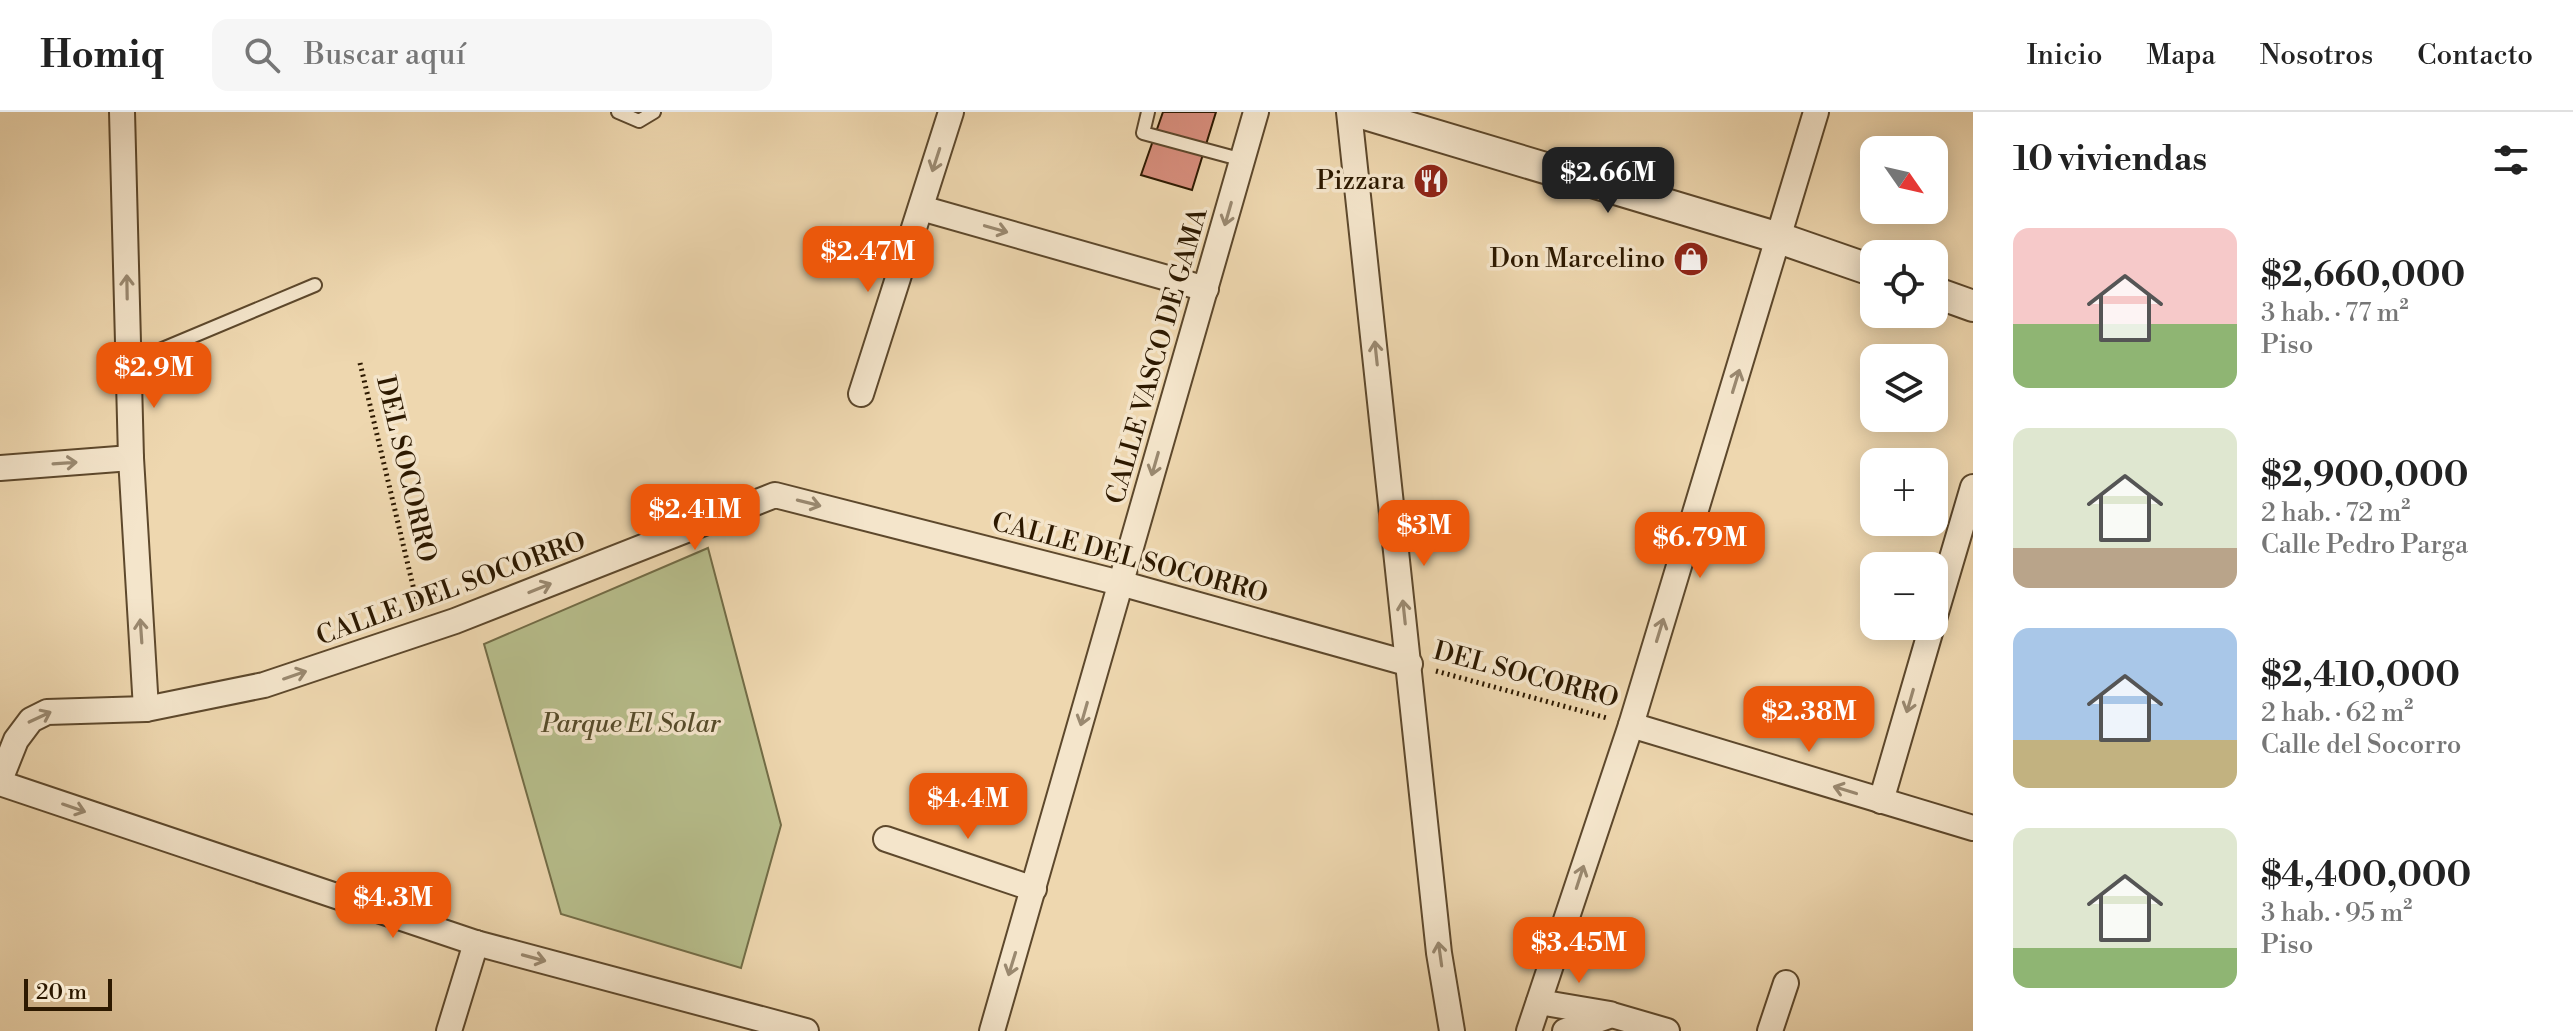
<!DOCTYPE html>
<html lang="es">
<meta charset="utf-8">
<style>
body{margin:0;font-family:"Libre Bodoni",serif;background:#f6f6f6;color:#222;height:100vh;display:flex;flex-direction:column;font-size:30px;white-space:nowrap}
*{box-sizing:border-box;margin:0}
p{font-size:26px;color:#767676}
.icon{flex:none;width:44px;height:44px;fill:none;stroke:currentColor;stroke-width:2;stroke-linecap:round;stroke-linejoin:round}
.map{position:relative;flex:1;overflow:hidden}
.sheet{display:flex;flex-direction:column;background:#fff;width:600px}
.sheet>*{flex:none}
.needle{width:52px;rotate:124deg}
.fabs{position:absolute;left:1860px;top:24px;display:grid;gap:16px}
.fabs a{display:grid;place-items:center;width:88px;height:88px;border-radius:16px;background:#fff;box-shadow:0 4px 20px #0003;font-size:40px}
.scale{position:absolute;left:24px;bottom:20px;width:88px;box-sizing:border-box;padding-left:8px;border:4px solid #2d1900;border-top:0;font-size:22px;line-height:28px;white-space:nowrap;color:#2d1900;-webkit-text-stroke:6px #f4e5cb;paint-order:stroke}
.price{position:absolute;translate:-50% -68px;padding:0 18px;border-radius:16px;background:#ea580c;color:#fff;font-size:26px;line-height:52px;filter:drop-shadow(0 2px 4px #0008)}
.price::after{content:'';position:absolute;left:50%;top:48px;width:24px;height:18px;margin-left:-12px;background:inherit;clip-path:polygon(0 0,100% 0,50% 100%)}
.price.current{background:#222;color:#fff}
ul{padding:0;list-style:none}
li{display:flex;align-items:center;gap:24px;height:200px;padding:0 40px}
li span{display:grid;place-items:center;flex:none;width:224px;height:160px;border-radius:16px;color:#555}
li>.icon{margin-inline-start:auto}
span .icon{width:96px;height:96px;fill:#fffc;stroke-width:1}
li b{font-size:34px}
h2{display:flex;justify-content:space-between;align-items:center;height:96px;padding:0 40px;font-size:34px}
header{display:flex;align-items:center;gap:48px;box-sizing:border-box;height:112px;padding:0 40px;background:#fff;border-bottom:2px solid #e0e0e0}
header strong{font-size:38px}
nav{display:flex;gap:44px;margin-inline-start:auto;font-size:28px}
.search{width:560px;height:72px;background:#f6f6f6;display:flex;align-items:center;gap:20px;box-sizing:border-box;padding:0 28px;border-radius:16px;color:#767676;font-size:30px}
main{display:flex;flex:1;min-height:0}
.map>svg:first-child{display:block}
</style>
<header>
<strong>Homiq</strong>
<div class="search"><svg class="icon" aria-label="search" viewBox="0 0 24 24"><circle cx="10" cy="10" r="6"/><path d="M15 15l6 6"/></svg>Buscar aquí</div>
<nav><a>Inicio</a><a>Mapa</a><a>Nosotros</a><a>Contacto</a></nav>
</header>
<main>
<div class="map">
<svg width="1973" height="919" viewBox="0 0 1973 919">
<rect width="100%" height="100%" fill="#eed7af"/>
<filter id="stains"><feTurbulence type="fractalNoise" baseFrequency=".0025" numOctaves="4"/><feColorMatrix values="0 0 0 0 .2 0 0 0 0 .09 0 0 0 0 .02 0 0 0 .5 -.17"/></filter>
<radialGradient id="worn" r=".72"><stop offset=".6" stop-color="#630" stop-opacity="0"/><stop offset="1" stop-color="#630" stop-opacity=".3"/></radialGradient>
<!-- green -->
<polygon fill="#b7be8c" stroke="#726c46" stroke-width="2" points="708,436 781,713 741,856 561,802 484,532"/>
<!-- building -->
<polygon fill="#d88e7d" stroke="#2d1900" stroke-width="2" points="1163,0 1216,0 1192,78 1141,63"/>
<g fill="none" stroke-linecap="round" stroke-linejoin="round">
<defs>
<g id="service">
<polyline points="618,0 639,9 654,0"/>
<polyline points="1148,0 1143,21 1243,48"/>
<polyline points="129,251 315,173"/>
</g>
<g id="minor">
<polyline points="122,0 131,346 146,597"/>
<polyline points="1349,0 1439,841 1452,919"/>
<polyline points="921,96 1206,177"/>
<polyline points="861,282 951,0"/>
<polyline points="0,356 131,346"/>
<polyline points="1934,507 1973,375"/>
<polyline points="1631,613 1973,716"/>
<polyline points="0,668 16,628 31,608 47,600 146,597 264,573 455,509 775,383 1120,471 1410,552"/>
<polyline points="0,671 476,831 806,919"/>
<polyline points="1881,689 1932,514"/>
<polyline points="886,727 1034,777"/>
<polyline points="1539,890 1610,902"/>
<polyline points="449,919 476,831"/>
<polyline points="992,919 1256,0"/>
<polyline points="1529,919 1631,613 1816,0"/>
<polyline points="1565,919 1612,903 1667,919"/>
<polyline points="1770,919 1786,871"/>
</g>
<g id="tertiary">
<polyline points="1358,0 1779,126 1874,159"/>
<polyline points="1934,180 1973,194"/>
</g>
</defs>
<!-- service casing -->
<use href="#service" stroke="#5d482c" stroke-width="16"/>
<!-- minor casing -->
<use href="#minor" stroke="#5d482c" stroke-width="28"/>
<!-- tertiary casing -->
<use href="#tertiary" stroke="#5d482c" stroke-width="34"/>
<!-- path -->
<g stroke="#2d1900" stroke-width="5" stroke-dasharray="2 4" stroke-linecap="butt">
<polyline points="360,251 418,495"/>
<polyline points="1436,559 1607,606"/>
</g>
<!-- service -->
<use href="#service" stroke="#f4e5cb" stroke-width="12"/>
<!-- minor -->
<use href="#minor" stroke="#f4e5cb" stroke-width="24"/>
<!-- tertiary -->
<use href="#tertiary" stroke="#f4e5cb" stroke-width="30"/>
</g>
<!-- one-way arrows -->
<defs><path id="oneway-shaft" d="M-6 0H5M1.5-3L5.5 0L1.5 3" fill="none" stroke-width="1.6" stroke-linecap="round" stroke-linejoin="round" transform="scale(2)"/></defs>
<g stroke="#9a8970">
<use href="#oneway-shaft" transform="translate(936 48) rotate(108)"/>
<use href="#oneway-shaft" transform="translate(1228 102) rotate(106)"/>
<use href="#oneway-shaft" transform="translate(996 117) rotate(16)"/>
<use href="#oneway-shaft" transform="translate(127 175) rotate(-91)"/>
<use href="#oneway-shaft" transform="translate(1376 241) rotate(-96)"/>
<use href="#oneway-shaft" transform="translate(1736 269) rotate(-73)"/>
<use href="#oneway-shaft" transform="translate(65 351) rotate(-4)"/>
<use href="#oneway-shaft" transform="translate(1155 352) rotate(106)"/>
<use href="#oneway-shaft" transform="translate(809 391) rotate(14)"/>
<use href="#oneway-shaft" transform="translate(540 476) rotate(-22)"/>
<use href="#oneway-shaft" transform="translate(1404 500) rotate(-96)"/>
<use href="#oneway-shaft" transform="translate(1660 518) rotate(-73)"/>
<use href="#oneway-shaft" transform="translate(141 519) rotate(-94)"/>
<use href="#oneway-shaft" transform="translate(295 563) rotate(-19)"/>
<use href="#oneway-shaft" transform="translate(1910 589) rotate(106)"/>
<use href="#oneway-shaft" transform="translate(1084 602) rotate(106)"/>
<use href="#oneway-shaft" transform="translate(40 605) rotate(-25)"/>
<use href="#oneway-shaft" transform="translate(1845 678) rotate(-163)"/>
<use href="#oneway-shaft" transform="translate(74 696) rotate(19)"/>
<use href="#oneway-shaft" transform="translate(1580 765) rotate(-72)"/>
<use href="#oneway-shaft" transform="translate(1440 842) rotate(-98)"/>
<use href="#oneway-shaft" transform="translate(534 846) rotate(15)"/>
<use href="#oneway-shaft" transform="translate(1012 852) rotate(107)"/>
</g>
<!-- icons -->
<defs>
<symbol id="restaurant-disc" viewBox="-11 -11 22 22"><circle r="9.5" fill="#8f2418" stroke="#f4e5cb"/><path d="M-5-6h1v4h1v-4h1v4h1v-4h1v5L-1.5 .5V6h-2V.5L-5-1ZM5-6V6H3V1.5H1.5Q1.5-4 5-6Z" fill="#fff"/></symbol>
<symbol id="shop-disc" viewBox="-11 -11 22 22"><circle r="9.5" fill="#8f2418" stroke="#f4e5cb"/><path d="M-5-2.5h2.3a2.7 3.5 0 0 1 5.4 0H5L5.5 6h-11ZM-1.5-2.5h3a1.5 2.3 0 0 0-3 0Z" fill="#fff"/></symbol>
</defs>
<g fill-rule="evenodd">
<use href="#restaurant-disc" x="1411" y="49" width="40" height="40"/>
<use href="#shop-disc" x="1671" y="127" width="40" height="40"/>
</g>
<g text-anchor="middle" dominant-baseline="central" stroke-width="7" stroke-linejoin="round" paint-order="stroke">
<!-- poi labels -->
<g font-size="26" fill="#2d1900" stroke="#f4e5cb" text-anchor="end">
<text x="1405" y="69">Pizzara</text>
<text x="1665" y="147">Don Marcelino</text>
</g>
<!-- street labels -->
<g font-size="26" fill="#2d1900" stroke="#f4e5cb">
<text transform="translate(1157 244) rotate(-74)">CALLE VASCO DE GAMA</text>
<text transform="translate(406 357) rotate(77)">DEL SOCORRO</text>
<text transform="translate(1130 446) rotate(15)">CALLE DEL SOCORRO</text>
<text transform="translate(451 477) rotate(-20)">CALLE DEL SOCORRO</text>
<text transform="translate(1526 563) rotate(15)">DEL SOCORRO</text>
</g>
<!-- park labels -->
<g font-size="26" font-style="italic" fill="#564b2a" stroke="#f4e5cb">
<text x="631" y="612">Parque El Solar</text>
</g>
</g>
<rect width="100%" height="100%" filter="url(#stains)"/>
<rect width="100%" height="100%" fill="url(#worn)"/>
</svg>
<div class="fabs">
<a><svg class="needle" viewBox="-14 -14 28 28"><path d="M0-13l5 13h-10z" fill="#e53935"/><path d="M0 13l5-13h-10z" fill="#767676"/></svg></a>
<a><svg class="icon" aria-label="locate" viewBox="0 0 24 24"><circle cx="12" cy="12" r="6"/><path d="M12 2v4M12 18v4M2 12h4M18 12h4"/></svg></a>
<a><svg class="icon" aria-label="layers" viewBox="0 0 24 24"><path d="M12 4l9 5-9 5-9-5zM3 14l9 5 9-5"/></svg></a>
<a>+</a>
<a>−</a>
</div>
<div class="scale">20 m</div>
<b class="price current" style="left:1608px;top:103px">$2.66M</b>
<b class="price" style="left:868px;top:182px">$2.47M</b>
<b class="price" style="left:154px;top:298px">$2.9M</b>
<b class="price" style="left:695px;top:440px">$2.41M</b>
<b class="price" style="left:1424px;top:456px">$3M</b>
<b class="price" style="left:1700px;top:468px">$6.79M</b>
<b class="price" style="left:1809px;top:642px">$2.38M</b>
<b class="price" style="left:968px;top:729px">$4.4M</b>
<b class="price" style="left:393px;top:828px">$4.3M</b>
<b class="price" style="left:1579px;top:873px">$3.45M</b>
</div>
<section class="sheet">
<h2>10 viviendas<svg class="icon" aria-label="filters" viewBox="0 0 24 24"><path d="M4 7h16M4 17h16"/><circle cx="9" cy="7" r="2"/><circle cx="15" cy="17" r="2"/></svg></h2>
<ul>
<li><span style="background:linear-gradient(#f6c9c9 60%,#8fb573 0)"><svg class="icon" aria-label="home" viewBox="0 0 24 24"><path d="M3 11l9-7 9 7M6 9v11h12V9"/></svg></span><div><b>$2,660,000</b><p>3 hab. · 77 m²</p><p>Piso</p></div></li>
<li><span style="background:linear-gradient(#dfe7d0 75%,#b9a48a 0)"><svg class="icon" aria-label="home" viewBox="0 0 24 24"><path d="M3 11l9-7 9 7M6 9v11h12V9"/></svg></span><div><b>$2,900,000</b><p>2 hab. · 72 m²</p><p>Calle Pedro Parga</p></div></li>
<li><span style="background:linear-gradient(#a9c7e8 70%,#c2b280 0)"><svg class="icon" aria-label="home" viewBox="0 0 24 24"><path d="M3 11l9-7 9 7M6 9v11h12V9"/></svg></span><div><b>$2,410,000</b><p>2 hab. · 62 m²</p><p>Calle del Socorro</p></div></li>
<li><span style="background:linear-gradient(#dfe7d0 75%,#8fb573 0)"><svg class="icon" aria-label="home" viewBox="0 0 24 24"><path d="M3 11l9-7 9 7M6 9v11h12V9"/></svg></span><div><b>$4,400,000</b><p>3 hab. · 95 m²</p><p>Piso</p></div></li>
</ul>
</section>
</main>
